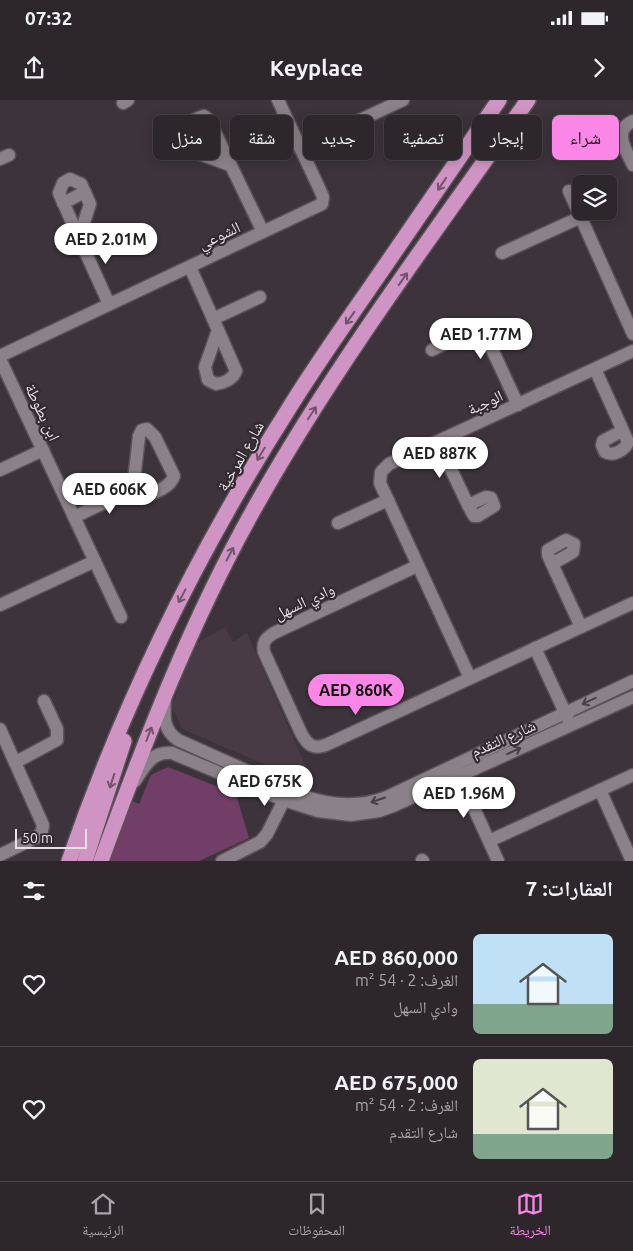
<!DOCTYPE html>
<html lang="ar">
<meta charset="utf-8">
<style>
body{margin:0;font-family:Ubuntu,"Noto Naskh Arabic",sans-serif;background:#393338;color:#f1f3f6;direction:rtl;height:100vh;display:flex;flex-direction:column;font-size:19px;white-space:nowrap}
*{box-sizing:border-box;margin:0}
p{font-size:16px;color:#a7a5a9}
.icon{flex:none;width:28px;height:28px;fill:none;stroke:currentColor;stroke-width:2;stroke-linecap:round;stroke-linejoin:round}
.map{position:relative;height:761px;overflow:hidden;direction:ltr}
.panel{display:flex;flex-direction:column;background:#2d272c;flex:1}
.panel>*{flex:none}
.banner{position:absolute;left:15px;top:15px;width:604px;height:45px;direction:rtl;display:flex;gap:10px}
.controls{position:absolute;left:572px;top:75px;display:grid;gap:10px}
.controls a{display:grid;place-items:center;width:45px;height:45px;border-radius:8px;background:#2d272c;box-shadow:0 2px 12px #0003,0 0 0 1px #484448;font-size:25px}
.scale{position:absolute;left:15px;bottom:12px;width:72px;box-sizing:border-box;padding-left:5px;border:2px solid #e6e1e5;border-top:0;font-size:14px;line-height:18px;white-space:nowrap;color:#e6e1e5;-webkit-text-stroke:4px #322a30;paint-order:stroke}
.price{position:absolute;translate:-50% -42px;padding:0 11px;border-radius:18px;background:#fff;color:#222;font-size:16px;line-height:32px;filter:drop-shadow(0 1px 2px #0008)}
.price::after{content:'';position:absolute;left:50%;top:30px;width:15px;height:11px;margin-left:-8px;background:inherit;clip-path:polygon(0 0,100% 0,50% 100%)}
.price.current{background:#fa87e7;color:#111}
ul{padding:0;list-style:none}
li{display:flex;align-items:center;gap:15px;height:125px;padding:0 20px}
li+li{border-top:1px solid #484448}
li span{display:grid;place-items:center;flex:none;width:140px;height:100px;border-radius:8px;color:#555}
li>.icon{margin-inline-start:auto}
span .icon{width:60px;height:60px;fill:#fffc;stroke-width:1}
li b{font-size:21px}
h2{display:flex;justify-content:space-between;align-items:center;height:60px;padding:0 20px;font-size:21px}
.chip{padding:0 18px;border-radius:8px;background:#2d272c;box-shadow:0 2px 12px #0003,0 0 0 1px #484448;font-size:18px;line-height:45px}
.chip.current{background:#fa87e7;color:#111}
.status{display:flex;justify-content:space-between;align-items:center;height:35px;padding:0 25px;background:#2d272c;direction:ltr}
.status svg{height:14px;fill:currentColor}
header{display:flex;justify-content:space-between;align-items:center;height:65px;padding:0 20px;background:#2d272c;font-size:22px;font-weight:600}
.tabs{display:flex;justify-content:space-around;align-items:center;height:70px;border-top:1px solid #484448;background:#2d272c;font-size:14px;color:#a7a5a9}
.tabs a{display:grid;justify-items:center;gap:2px}
.tabs .current{color:#fa87e7}
.map>svg:first-child{display:block}
</style>
<div class="status"><b>07:32</b><svg viewBox="0 0 49 12"><path d="M0 12V9h3v3zM5 12V6h3v6zM10 12V3h3v9zM15 12V0h3v12zM26 1h20v11H26zM47 4h2v5h-2z"/></svg></div>
<header><svg class="icon" aria-label="forward" viewBox="0 0 24 24"><path d="M9 5l7 7-7 7"/></svg>Keyplace<svg class="icon" aria-label="share" viewBox="0 0 24 24"><path d="M12 15V3M7 8l5-5 5 5M5 13v7h14v-7"/></svg></header>
<div class="map">
<svg width="633" height="761" viewBox="0 0 633 761">
<rect width="100%" height="100%" fill="#3c343a"/>
<!-- built -->
<polygon fill="#493b46" points="225,527 233,542 247,533 306,667 289,675 182,629 172,607 193,545"/>
<!-- green -->
<polygon fill="#713e68" points="168,667 236,694 249,738 199,761 108,761 133,701 139,704 151,675"/>
<g fill="none" stroke-linecap="round" stroke-linejoin="round">
<defs>
<g id="minor">
<polyline points="123,3 128,0"/>
<path d="M633 21C612 31 626 50 633 65"/>
<polyline points="300,48 403,0"/>
<polyline points="0,59 9,55"/>
<path d="M230 65 197 53C184 39 181 22 204 16L208 19 211 24 263 132"/>
<polygon points="70,79 81,84 90,104 79,138 59,93 63,83"/>
<polyline points="569,91 633,234"/>
<polyline points="63,103 85,92"/>
<polyline points="79,138 109,204"/>
<polyline points="502,153 581,117"/>
<polyline points="190,167 218,230"/>
<polyline points="213,219 260,197"/>
<path d="M218 230 236 271C233 279 224 283 216 284L208 280 205 267Z"/>
<path d="M432 250 468 232C479 229 484 235 490 245L518 305"/>
<polyline points="0,256 322,104 323,97 320,90 278,0"/>
<polyline points="0,259 121,517"/>
<path d="M595 269 628 342C625 350 613 357 605 352L602 345 603 341 622 331"/>
<path d="M147 329 155 337 174 376C171 386 154 395 144 394 140 394 136 391 133 389L139 336 142 330Z"/>
<polyline points="438,342 468,405"/>
<polyline points="0,370 43,350"/>
<polygon points="486,397 491,398 494,406 478,416 474,416 468,405"/>
<polyline points="74,417 133,389"/>
<polyline points="338,423 388,400"/>
<polygon points="566,440 574,444 573,452 552,464 548,455 548,450"/>
<polyline points="552,464 581,527"/>
<path d="M417 466 274 533C266 538 262 542 264 552L301 633C308 646 314 650 328 644L633 503"/>
<polyline points="0,505 95,461"/>
<polyline points="535,548 568,619"/>
<polyline points="470,578 380,383 381,372 389,364 633,251"/>
<path d="M165 601C164 617 163 630 178 640L303 696C332 706 359 708 387 697L633 581"/>
<polyline points="0,629 43,725 42,731 39,736 0,755"/>
<polyline points="16,662 57,640 57,629 44,601"/>
<polyline points="456,669 498,761"/>
<path d="M135 681C145 666 152 651 172 653L284 700 318 711 351 715 379 711 393 706 633 597"/>
<polyline points="600,690 631,759"/>
<polyline points="489,741 633,675"/>
<polyline points="422,760 423,761"/>
<polyline points="222,761 260,742 267,734 287,694"/>
</g>
<g id="highway">
<path d="M69 761C123 604 199 450 288 310 315 266 345 224 374 182 416 121 457 61 499 0"/>
<polyline points="85,761 124,641"/>
<path d="M101 761C146 638 193 516 258 402 337 262 435 132 528 0"/>
</g>
</defs>
<!-- minor casing -->
<use href="#minor" stroke="#5a5258" stroke-width="15"/>
<!-- highway casing -->
<use href="#highway" stroke="#5a5258" stroke-width="18"/>
<!-- minor -->
<use href="#minor" stroke="#8b8188" stroke-width="12"/>
<!-- highway -->
<use href="#highway" stroke="#d094c4" stroke-width="15"/>
</g>
<!-- one-way arrows -->
<defs><path id="oneway-shaft" d="M-6 0H5M1.5-3L5.5 0L1.5 3" fill="none" stroke-width="1.6" stroke-linecap="round" stroke-linejoin="round" transform="scale(1.25)"/></defs>
<g stroke="#71546b">
<use href="#oneway-shaft" transform="translate(442 84) rotate(124)"/>
<use href="#oneway-shaft" transform="translate(403 179) rotate(-55)"/>
<use href="#oneway-shaft" transform="translate(350 218) rotate(125)"/>
<use href="#oneway-shaft" transform="translate(312 313) rotate(-57)"/>
<use href="#oneway-shaft" transform="translate(261 354) rotate(121)"/>
<use href="#oneway-shaft" transform="translate(230 454) rotate(-62)"/>
<use href="#oneway-shaft" transform="translate(182 496) rotate(118)"/>
<use href="#oneway-shaft" transform="translate(149 634) rotate(-69)"/>
<use href="#oneway-shaft" transform="translate(112 681) rotate(108)"/>
</g>
<g stroke="#484046">
<use href="#oneway-shaft" transform="translate(589 601) rotate(155)"/>
<use href="#oneway-shaft" transform="translate(514 651) rotate(-24)"/>
<use href="#oneway-shaft" transform="translate(378 700) rotate(161)"/>
</g>
<g text-anchor="middle" dominant-baseline="central" stroke-width="4.5" stroke-linejoin="round" paint-order="stroke">
<!-- street labels -->
<g font-size="16" fill="#e6e1e5" stroke="#322a30">
<text transform="translate(219 135) rotate(-25)">الشوعي</text>
<text transform="translate(485 302) rotate(-25)">الوجبة</text>
<text transform="translate(43 312) rotate(65)">ابن بطوطة</text>
<text transform="translate(240 356) rotate(-60)">شارع المرخية</text>
<text transform="translate(304 501) rotate(-25)">وادي السهل</text>
<text transform="translate(503 638) rotate(-24)">شارع التقدم</text>
</g>
</g>
</svg>
<div class="controls">
<a><svg class="icon" aria-label="layers" viewBox="0 0 24 24"><path d="M12 4l9 5-9 5-9-5zM3 14l9 5 9-5"/></svg></a>
</div>
<div class="scale">50 m</div>
<b class="price" style="left:106px;top:165px">AED 2.01M</b>
<b class="price" style="left:481px;top:260px">AED 1.77M</b>
<b class="price" style="left:440px;top:379px">AED 887K</b>
<b class="price" style="left:110px;top:415px">AED 606K</b>
<b class="price current" style="left:356px;top:616px">AED 860K</b>
<b class="price" style="left:265px;top:707px">AED 675K</b>
<b class="price" style="left:464px;top:719px">AED 1.96M</b>
<div class="banner">
<a class="chip current">شراء</a>
<a class="chip">إيجار</a>
<a class="chip">تصفية</a>
<a class="chip">جديد</a>
<a class="chip">شقة</a>
<a class="chip">منزل</a>
</div>
</div>
<section class="panel">
<h2>العقارات: 7<svg class="icon" aria-label="filters" viewBox="0 0 24 24"><path d="M4 7h16M4 17h16"/><circle cx="9" cy="7" r="2"/><circle cx="15" cy="17" r="2"/></svg></h2>
<ul>
<li><span style="background:linear-gradient(#bfe0f5 70%,#7fa58c 0)"><svg class="icon" aria-label="home" viewBox="0 0 24 24"><path d="M3 11l9-7 9 7M6 9v11h12V9"/></svg></span><div><b>AED 860,000</b><p>الغرف: 2 · 54 m²</p><p>وادي السهل</p></div><svg class="icon" aria-label="heart" viewBox="0 0 24 24"><path d="M12 20l-8-8c-3-5 5-10 8-4 3-6 11-1 8 4z"/></svg></li>
<li><span style="background:linear-gradient(#dfe7d0 75%,#7fa58c 0)"><svg class="icon" aria-label="home" viewBox="0 0 24 24"><path d="M3 11l9-7 9 7M6 9v11h12V9"/></svg></span><div><b>AED 675,000</b><p>الغرف: 2 · 54 m²</p><p>شارع التقدم</p></div><svg class="icon" aria-label="heart" viewBox="0 0 24 24"><path d="M12 20l-8-8c-3-5 5-10 8-4 3-6 11-1 8 4z"/></svg></li>
</ul>
</section>
<nav class="tabs">
<a class="current"><svg class="icon" aria-label="map" viewBox="0 0 24 24"><path d="M3 6l6-2 6 2 6-2v14l-6 2-6-2-6 2zM9 4v14M15 6v14"/></svg>الخريطة</a>
<a><svg class="icon" aria-label="saved" viewBox="0 0 24 24"><path d="M7 4h10v16l-5-4-5 4z"/></svg>المحفوظات</a>
<a><svg class="icon" aria-label="home" viewBox="0 0 24 24"><path d="M3 11l9-7 9 7M6 9v11h12V9"/></svg>الرئيسية</a>
</nav>
